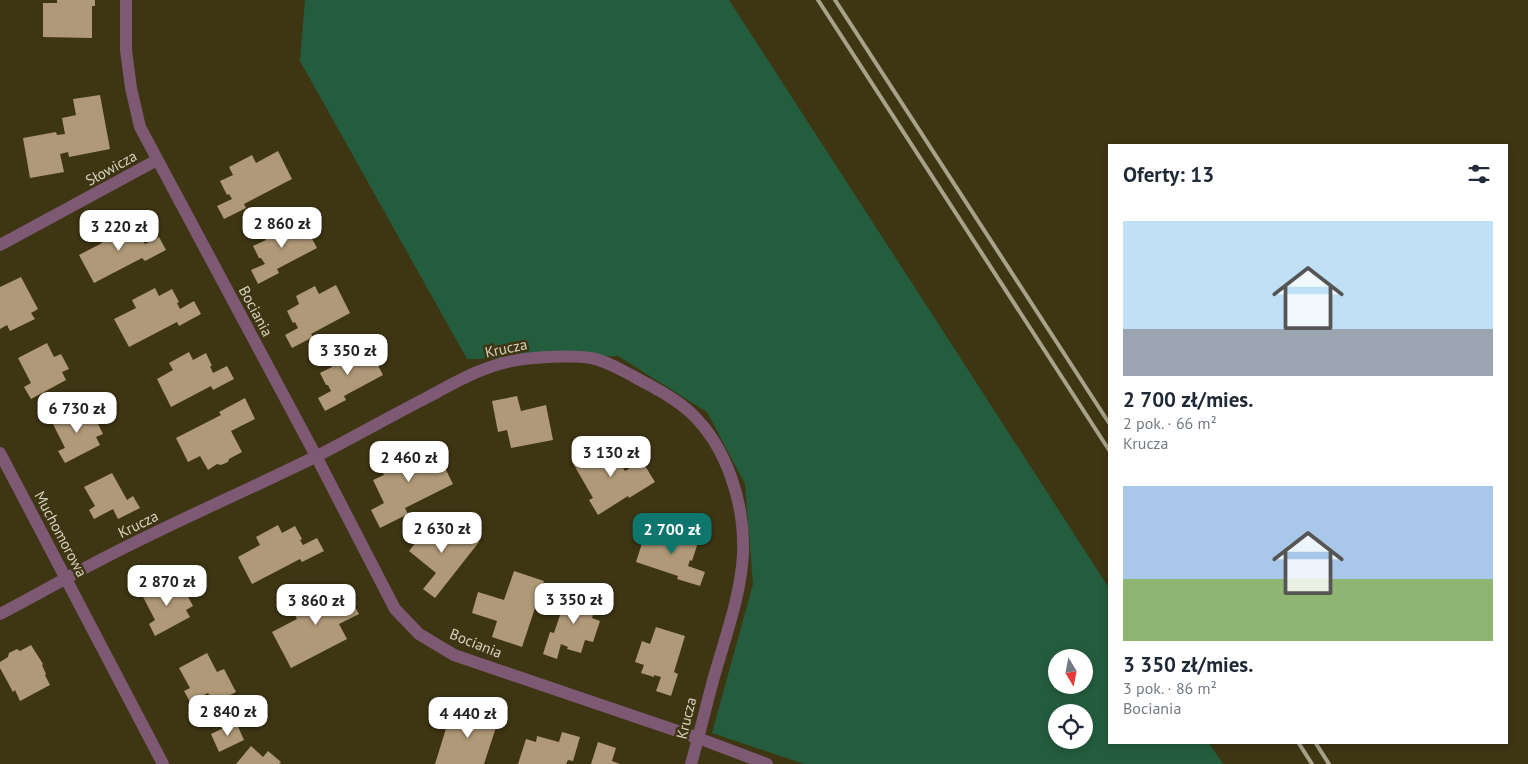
<!DOCTYPE html>
<html lang="pl">
<meta charset="utf-8">
<style>
body{margin:0;font-family:"PT Sans",sans-serif;background:#f6f6f7;color:#1f2937;height:100vh;display:flex;flex-direction:column;font-size:19px;white-space:nowrap}
*{box-sizing:border-box;margin:0}
p{font-size:16px;color:#747a83}
.icon{flex:none;width:28px;height:28px;fill:none;stroke:currentColor;stroke-width:2;stroke-linecap:round;stroke-linejoin:round}
.map{position:relative;flex:1;overflow:hidden}
.sheet{position:absolute;left:1108px;top:144px;width:400px;height:600px;display:flex;flex-direction:column;background:#fff;border-radius:0px;box-shadow:0 2px 8px #0003}
.sheet>*{flex:none}
.needle{width:32px;rotate:170deg}
.fabs{position:absolute;left:1048px;top:649px;display:grid;gap:10px}
.fabs a{display:grid;place-items:center;width:45px;height:45px;border-radius:50%;background:#fff;box-shadow:0 2px 8px #0003;font-size:25px}
.price{position:absolute;translate:-50% -42px;padding:0 11px;border-radius:10px;background:#fff;color:#222;font-size:16px;line-height:32px;filter:drop-shadow(0 1px 2px #0008)}
.price::after{content:'';position:absolute;left:50%;top:30px;width:15px;height:11px;margin-left:-8px;background:inherit;clip-path:polygon(0 0,100% 0,50% 100%)}
.price.selected{background:#0f766e;color:#fff}
ul{padding:0;list-style:none}
li{display:grid;align-content:center;gap:10px;height:265px;padding:0 15px}
li span{display:grid;place-items:center;height:155px;border-radius:0px;color:#555}
li>.icon{margin-inline-start:auto}
span .icon{width:90px;height:90px;fill:#fffc;stroke-width:1}
li b{font-size:21px}
h2{display:flex;justify-content:space-between;align-items:center;height:60px;padding:0 15px;font-size:21px}
.map>svg:first-child{display:block}
</style>
<div class="map">
<svg width="1528" height="764" viewBox="0 0 1528 764">
<rect width="100%" height="100%" fill="#3e3513"/>
<!-- green -->
<path fill="#245d3d" fill-rule="evenodd" d="M305 0H729L1109 588V742L1209 743 1223 764H804L712 733 753 584 745 484 707 412 618 356 467 359 300 61ZM1056 658H1084V685H1056ZM1056 712H1084V740H1056Z"/>
<!-- building -->
<g fill="#b09978">
<polygon points="57,0 95,0 95,6 92,6 92,38 43,37 43,3 57,3"/>
<polygon points="100,95 110,149 69,157 68,152 60,154 64,172 30,178 23,138 56,132 57,135 65,134 62,118 76,115 73,99"/>
<polygon points="278,151 292,179 244,204 246,208 224,219 217,206 232,199 229,194 227,195 220,181 233,175 229,167 252,155 256,163"/>
<polygon points="302,220 317,248 277,269 279,273 258,284 251,270 265,264 261,258 259,258 253,246 266,240 262,232 282,222 286,229"/>
<polygon points="121,224 125,232 137,225 144,238 142,239 145,244 159,237 166,250 145,261 142,258 94,283 79,255 102,243 98,236"/>
<polygon points="21,277 38,309 31,313 35,319 10,331 7,325 0,329 0,287"/>
<polygon points="336,285 350,313 311,334 313,337 292,348 285,335 298,328 295,322 293,323 287,311 299,304 296,296 315,286 319,294"/>
<polygon points="155,288 159,296 172,289 179,302 177,303 180,309 194,301 201,314 179,326 177,322 129,347 114,319 136,308 132,300"/>
<polygon points="47,343 54,357 61,354 69,369 62,372 66,380 31,399 24,387 31,383 18,358"/>
<polygon points="369,348 383,375 344,396 346,400 325,411 318,398 331,391 328,385 326,385 320,373 332,367 328,359 348,349 352,356"/>
<polygon points="189,352 193,360 206,353 212,366 210,366 213,373 227,366 234,379 213,390 211,386 171,407 157,379 173,370 169,363"/>
<polygon points="517,396 521,411 546,405 553,440 511,448 507,430 498,432 492,401"/>
<polygon points="245,398 255,419 231,431 242,452 229,459 228,462 221,465 217,464 208,470 200,456 188,462 176,438 221,415 219,412"/>
<polygon points="80,407 88,422 95,418 103,434 96,437 100,445 65,463 58,451 65,448 52,422"/>
<polygon points="611,443 619,457 617,458 625,471 642,461 655,482 629,498 628,496 598,515 589,500 593,498 574,465 586,457 587,452 593,449 598,450"/>
<polygon points="421,446 424,453 435,448 453,484 405,508 408,514 380,528 371,510 384,503 373,480 384,475 380,466"/>
<polygon points="112,473 127,500 133,496 140,508 118,519 113,509 94,519 89,510 95,506 84,487"/>
<polygon points="434,520 457,538 463,529 479,542 435,598 423,589 436,573 409,551"/>
<polygon points="278,525 282,533 295,526 302,539 300,540 303,545 317,538 324,551 302,562 300,559 252,584 238,557 260,545 256,537"/>
<polygon points="672,527 700,536 692,561 690,560 688,566 705,572 700,586 677,579 678,576 636,562 645,534 668,541"/>
<polygon points="514,571 544,581 522,647 492,637 497,621 472,613 478,592 504,600"/>
<polygon points="171,580 178,594 185,591 193,606 186,610 190,617 155,636 149,624 155,620 142,595"/>
<polygon points="343,584 359,614 339,624 347,639 291,668 272,632 297,619 292,610"/>
<polygon points="568,591 598,600 592,618 600,621 593,642 585,640 581,653 567,649 568,647 561,644 557,659 543,654 550,632 554,633"/>
<polygon points="656,627 685,636 674,672 678,674 671,696 656,691 661,677 654,675 654,677 641,673 644,665 635,662 642,641 650,644"/>
<polygon points="31,645 43,664 42,665 46,674 45,675 50,685 20,701 15,690 13,692 0,668 0,662 8,657 9,653 17,649 20,651"/>
<polygon points="207,653 217,672 224,669 236,692 214,703 208,693 190,702 184,691 190,688 179,668"/>
<polygon points="486,708 501,712 484,764 435,764 448,722 456,725 460,712 482,719"/>
<polygon points="236,722 244,740 219,752 211,734"/>
<polygon points="562,732 580,737 573,761 568,760 566,764 518,764 526,739 536,742 537,736 559,742"/>
<polygon points="598,742 616,748 612,761 620,764 591,764"/>
<polygon points="251,746 263,757 268,751 281,762 279,764 236,764"/>
</g>
<g fill="none" stroke-linecap="round" stroke-linejoin="round">
<!-- street -->
<g stroke="#7d5974" stroke-width="12">
<polyline points="126,0 126,50 131,88 140,127 316,456 395,609 419,634 454,655 698,738 767,764"/>
<polyline points="0,245 157,160"/>
<polyline points="0,453 163,764"/>
<path d="M0 614C29 599 57 583 85 568 161 527 240 494 317 456 354 437 391 416 428 397 456 382 485 365 517 360 536 357 573 355 591 358 607 361 619 369 633 376 652 387 674 397 691 413 727 447 745 504 743 554 741 593 727 632 716 670 707 701 700 733 691 764"/>
</g>
<!-- rail -->
<g stroke="#a9a28b" stroke-width="4">
<polyline points="818,0 1109,450"/>
<polyline points="835,0 1109,423"/>
<polyline points="1298,742 1312,764"/>
<polyline points="1315,742 1329,764"/>
</g>
</g>
<g text-anchor="middle" dominant-baseline="central" stroke-width="5" stroke-linejoin="round" paint-order="stroke">
<!-- street labels -->
<g font-size="15" fill="#d8d3c0" stroke="#3e3513">
<text transform="translate(111 168) rotate(-29)">Słowicza</text>
<text transform="translate(256 311) rotate(62)">Bociania</text>
<text transform="translate(506 348) rotate(-12)">Krucza</text>
<text transform="translate(138 524) rotate(-26)">Krucza</text>
<text transform="translate(61 534) rotate(62)">Muchomorowa</text>
<text transform="translate(476 643) rotate(22)">Bociania</text>
<text transform="translate(686 718) rotate(-76)">Krucza</text>
</g>
</g>
</svg>
<div class="fabs">
<a><svg class="needle" viewBox="-14 -14 28 28"><path d="M0-13l5 13h-10z" fill="#e53935"/><path d="M0 13l5-13h-10z" fill="#747a83"/></svg></a>
<a><svg class="icon" aria-label="locate" viewBox="0 0 24 24"><circle cx="12" cy="12" r="6"/><path d="M12 2v4M12 18v4M2 12h4M18 12h4"/></svg></a>
</div>
<b class="price" style="left:282px;top:249px">2 860 zł</b>
<b class="price" style="left:119px;top:252px">3 220 zł</b>
<b class="price" style="left:348px;top:376px">3 350 zł</b>
<b class="price" style="left:77px;top:434px">6 730 zł</b>
<b class="price" style="left:611px;top:478px">3 130 zł</b>
<b class="price" style="left:409px;top:483px">2 460 zł</b>
<b class="price" style="left:442px;top:554px">2 630 zł</b>
<b class="price selected" style="left:672px;top:555px">2 700 zł</b>
<b class="price" style="left:167px;top:607px">2 870 zł</b>
<b class="price" style="left:574px;top:625px">3 350 zł</b>
<b class="price" style="left:316px;top:626px">3 860 zł</b>
<b class="price" style="left:228px;top:737px">2 840 zł</b>
<b class="price" style="left:468px;top:739px">4 440 zł</b>
<section class="sheet">
<h2>Oferty: 13<svg class="icon" aria-label="filters" viewBox="0 0 24 24"><path d="M4 7h16M4 17h16"/><circle cx="9" cy="7" r="2"/><circle cx="15" cy="17" r="2"/></svg></h2>
<ul>
<li><span style="background:linear-gradient(#bfe0f5 70%,#9aa5b1 0)"><svg class="icon" aria-label="home" viewBox="0 0 24 24"><path d="M3 11l9-7 9 7M6 9v11h12V9"/></svg></span><div><b>2 700 zł/mies.</b><p>2 pok. · 66 m²</p><p>Krucza</p></div></li>
<li><span style="background:linear-gradient(#a9c7e8 60%,#8fb573 0)"><svg class="icon" aria-label="home" viewBox="0 0 24 24"><path d="M3 11l9-7 9 7M6 9v11h12V9"/></svg></span><div><b>3 350 zł/mies.</b><p>3 pok. · 86 m²</p><p>Bociania</p></div></li>
</ul>
</section>
</div>
